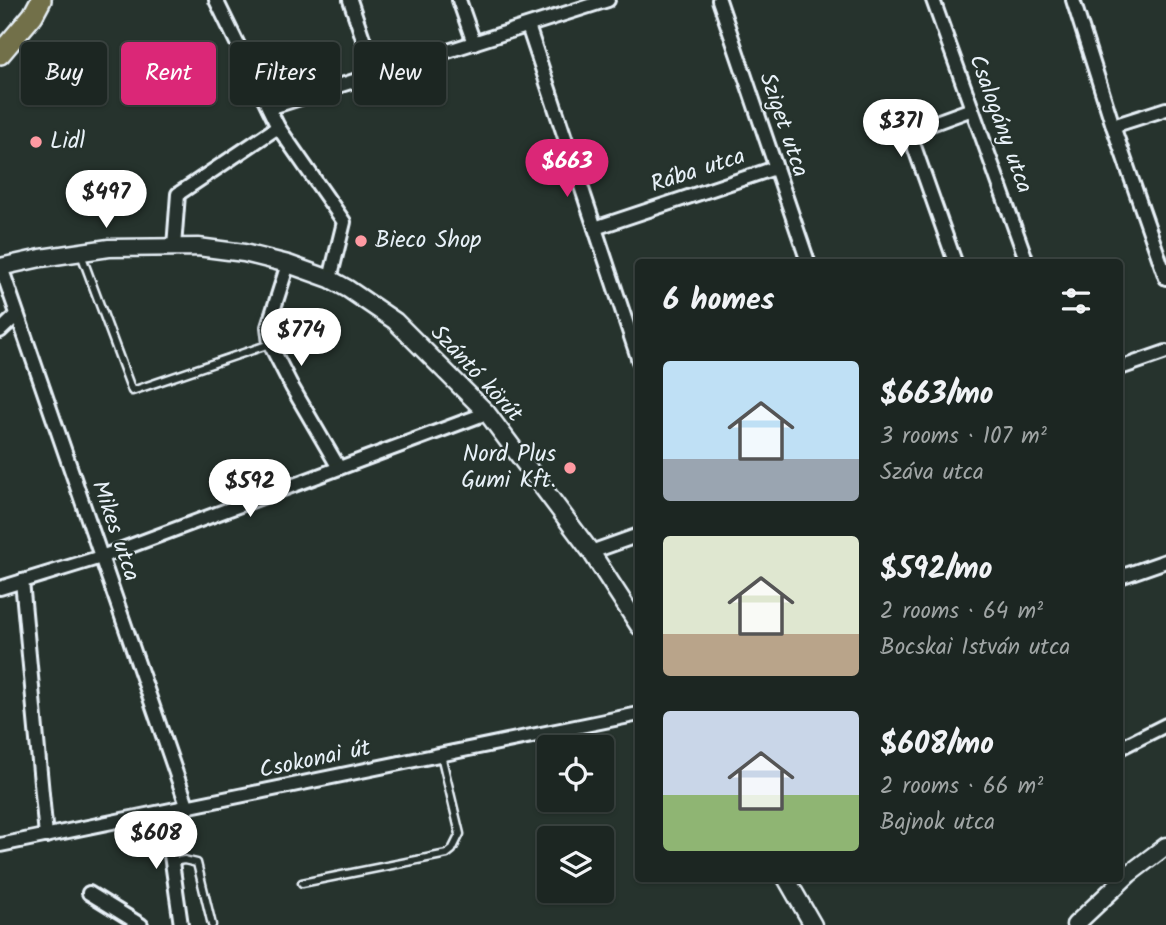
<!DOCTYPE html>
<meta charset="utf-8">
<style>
body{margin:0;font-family:Kalam,sans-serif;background:#252e2a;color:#f1f3f6;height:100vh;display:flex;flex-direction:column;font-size:26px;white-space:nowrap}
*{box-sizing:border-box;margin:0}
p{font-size:23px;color:#a0a5a5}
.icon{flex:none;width:38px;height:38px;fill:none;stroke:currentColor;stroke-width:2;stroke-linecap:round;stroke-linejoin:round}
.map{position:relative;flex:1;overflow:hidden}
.drawer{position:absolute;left:635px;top:259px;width:488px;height:623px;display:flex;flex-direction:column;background:#1c2622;border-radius:7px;box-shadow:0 2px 5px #0004,0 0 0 2px #3a4340}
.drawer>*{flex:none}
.guide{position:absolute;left:21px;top:42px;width:509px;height:63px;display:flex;gap:14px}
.fabs{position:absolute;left:537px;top:735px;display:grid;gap:14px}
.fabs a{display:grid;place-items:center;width:77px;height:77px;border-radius:7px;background:#1c2622;box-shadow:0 2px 5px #0004,0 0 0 2px #3a4340;font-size:35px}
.price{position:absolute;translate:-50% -60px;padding:0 16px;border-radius:24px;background:#fff;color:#222;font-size:23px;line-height:46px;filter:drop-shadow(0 2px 4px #0008)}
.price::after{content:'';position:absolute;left:50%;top:42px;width:21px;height:16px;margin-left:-10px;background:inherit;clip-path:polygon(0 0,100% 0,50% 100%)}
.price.current{background:#db2777;color:#fff}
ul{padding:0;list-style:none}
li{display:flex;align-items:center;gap:21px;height:175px;padding:0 28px}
li span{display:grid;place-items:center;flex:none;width:196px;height:140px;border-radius:7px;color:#555}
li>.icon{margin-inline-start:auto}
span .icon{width:84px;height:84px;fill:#fffc;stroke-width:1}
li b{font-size:30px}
h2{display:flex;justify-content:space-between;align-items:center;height:84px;padding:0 28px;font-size:30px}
.chip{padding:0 24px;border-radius:7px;background:#1c2622;box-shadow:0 2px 5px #0004,0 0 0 2px #3a4340;font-size:24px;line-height:63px}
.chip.current{background:#db2777;color:#fff}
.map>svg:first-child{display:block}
</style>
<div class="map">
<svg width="1166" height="925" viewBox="0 0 1166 925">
<rect width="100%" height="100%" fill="#26332d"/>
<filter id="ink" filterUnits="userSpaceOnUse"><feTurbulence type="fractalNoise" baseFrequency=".0143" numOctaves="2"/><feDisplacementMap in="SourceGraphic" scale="14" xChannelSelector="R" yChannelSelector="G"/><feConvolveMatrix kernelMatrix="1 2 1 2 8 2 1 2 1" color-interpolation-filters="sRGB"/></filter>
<g filter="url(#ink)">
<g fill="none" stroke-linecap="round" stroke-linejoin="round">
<defs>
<g id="service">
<polyline points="81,254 132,391 270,344"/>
<polyline points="172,862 184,860 197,863 212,925"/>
<polyline points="302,883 447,854 452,850 460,834 441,755"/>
</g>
<g id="minor">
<polyline points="216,0 278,127 344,222 330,279"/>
<polyline points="350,0 375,74"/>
<polyline points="459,0 474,43"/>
<polyline points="719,0 808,262"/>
<polyline points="933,0 1027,262"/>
<polyline points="1073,0 1113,126 1166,278"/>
<polyline points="528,26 639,361"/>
<polyline points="269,108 608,0"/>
<polyline points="1113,126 1166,109"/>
<polyline points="595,228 775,168"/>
<polyline points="174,247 178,194 278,127"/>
<polyline points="955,262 909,132 972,109"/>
<polyline points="288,264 268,327 270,344 292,387 339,468"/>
<polyline points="1,267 188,808"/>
<polyline points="0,331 17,315"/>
<polyline points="1120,368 1166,352"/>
<polyline points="591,552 639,535"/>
<polyline points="1120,577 1166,561"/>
<polyline points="22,581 46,836"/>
<polyline points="0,588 101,557 487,413"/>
<polyline points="1120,748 1166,725"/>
<polyline points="165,813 181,925"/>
<polyline points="0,845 639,714"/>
<polyline points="89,893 141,925"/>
</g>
<g id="tertiary">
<polyline points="0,267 41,258 109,248 198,247 244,253 288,264 330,279 348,289 395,321 487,413 591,552 639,626"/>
<polyline points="786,878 813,925"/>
<polyline points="1075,925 1129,874 1166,846"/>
</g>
<polyline id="primary" points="0,54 33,15 41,0"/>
</defs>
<!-- service casing -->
<use href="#service" stroke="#e8f1f8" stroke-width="11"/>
<!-- minor casing -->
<use href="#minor" stroke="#e8f1f8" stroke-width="18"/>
<!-- tertiary casing -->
<use href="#tertiary" stroke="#e8f1f8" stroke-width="21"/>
<!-- primary casing -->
<use href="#primary" stroke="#e8f1f8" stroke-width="24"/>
<!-- service -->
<use href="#service" stroke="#26332d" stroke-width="6"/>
<!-- minor -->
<use href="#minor" stroke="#26332d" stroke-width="12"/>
<!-- tertiary -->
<use href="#tertiary" stroke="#26332d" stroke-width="16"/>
<!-- primary -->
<use href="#primary" stroke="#726f4a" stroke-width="19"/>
</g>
</g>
<!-- markers -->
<g fill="#ff9aa2" stroke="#26332d" stroke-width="2.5">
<circle cx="36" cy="142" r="7"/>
<circle cx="361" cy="241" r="7"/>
<circle cx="570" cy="468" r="7"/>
</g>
<g text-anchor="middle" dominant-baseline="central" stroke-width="5" stroke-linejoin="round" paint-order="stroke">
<!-- street labels -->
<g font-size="23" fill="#e8f1f8" stroke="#26332d">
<text transform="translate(1000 124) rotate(70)">Csalogány utca</text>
<text transform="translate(783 125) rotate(71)">Sziget utca</text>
<text transform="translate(698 171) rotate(-18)">Rába utca</text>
<text transform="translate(476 374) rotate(47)">Szántó körút</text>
<text transform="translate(115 531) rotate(71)">Mikes utca</text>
<text transform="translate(315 760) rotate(-12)">Csokonai út</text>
</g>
<!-- poi labels -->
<g font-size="23" fill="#e8f1f8" stroke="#26332d" text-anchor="start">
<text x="50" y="142">Lidl</text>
<text x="375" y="241">Bieco Shop</text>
<text x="556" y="455" text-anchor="end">Nord Plus<tspan x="556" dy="26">Gumi Kft.</tspan></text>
</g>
</g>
</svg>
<div class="fabs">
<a><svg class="icon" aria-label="locate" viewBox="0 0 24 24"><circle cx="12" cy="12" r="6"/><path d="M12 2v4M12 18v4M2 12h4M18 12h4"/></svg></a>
<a><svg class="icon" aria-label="layers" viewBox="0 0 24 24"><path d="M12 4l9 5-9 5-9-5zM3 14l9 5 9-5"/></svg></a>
</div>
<b class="price" style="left:901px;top:159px">$371</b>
<b class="price current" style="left:567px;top:199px">$663</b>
<b class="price" style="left:106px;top:230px">$497</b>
<b class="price" style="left:301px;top:368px">$774</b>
<b class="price" style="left:250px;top:519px">$592</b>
<b class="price" style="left:156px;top:871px">$608</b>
<div class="guide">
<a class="chip">Buy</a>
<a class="chip current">Rent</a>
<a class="chip">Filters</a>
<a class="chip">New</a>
</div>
<section class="drawer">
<h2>6 homes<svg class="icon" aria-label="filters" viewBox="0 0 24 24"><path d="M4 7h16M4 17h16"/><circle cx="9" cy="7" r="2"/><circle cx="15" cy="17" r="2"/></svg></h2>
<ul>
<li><span style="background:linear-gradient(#bfe0f5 70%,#9aa5b1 0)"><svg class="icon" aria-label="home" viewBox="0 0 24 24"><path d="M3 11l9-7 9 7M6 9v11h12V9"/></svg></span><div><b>$663/mo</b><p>3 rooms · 107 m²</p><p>Száva utca</p></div></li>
<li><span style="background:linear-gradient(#dfe7d0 70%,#b9a48a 0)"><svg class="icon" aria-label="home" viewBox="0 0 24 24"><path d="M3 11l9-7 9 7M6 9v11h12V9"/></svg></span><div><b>$592/mo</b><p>2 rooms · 64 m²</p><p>Bocskai István utca</p></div></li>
<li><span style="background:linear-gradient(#c9d6e8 60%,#8fb573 0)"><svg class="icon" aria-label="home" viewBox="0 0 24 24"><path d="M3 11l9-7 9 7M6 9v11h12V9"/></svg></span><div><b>$608/mo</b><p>2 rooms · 66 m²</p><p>Bajnok utca</p></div></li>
</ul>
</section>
</div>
